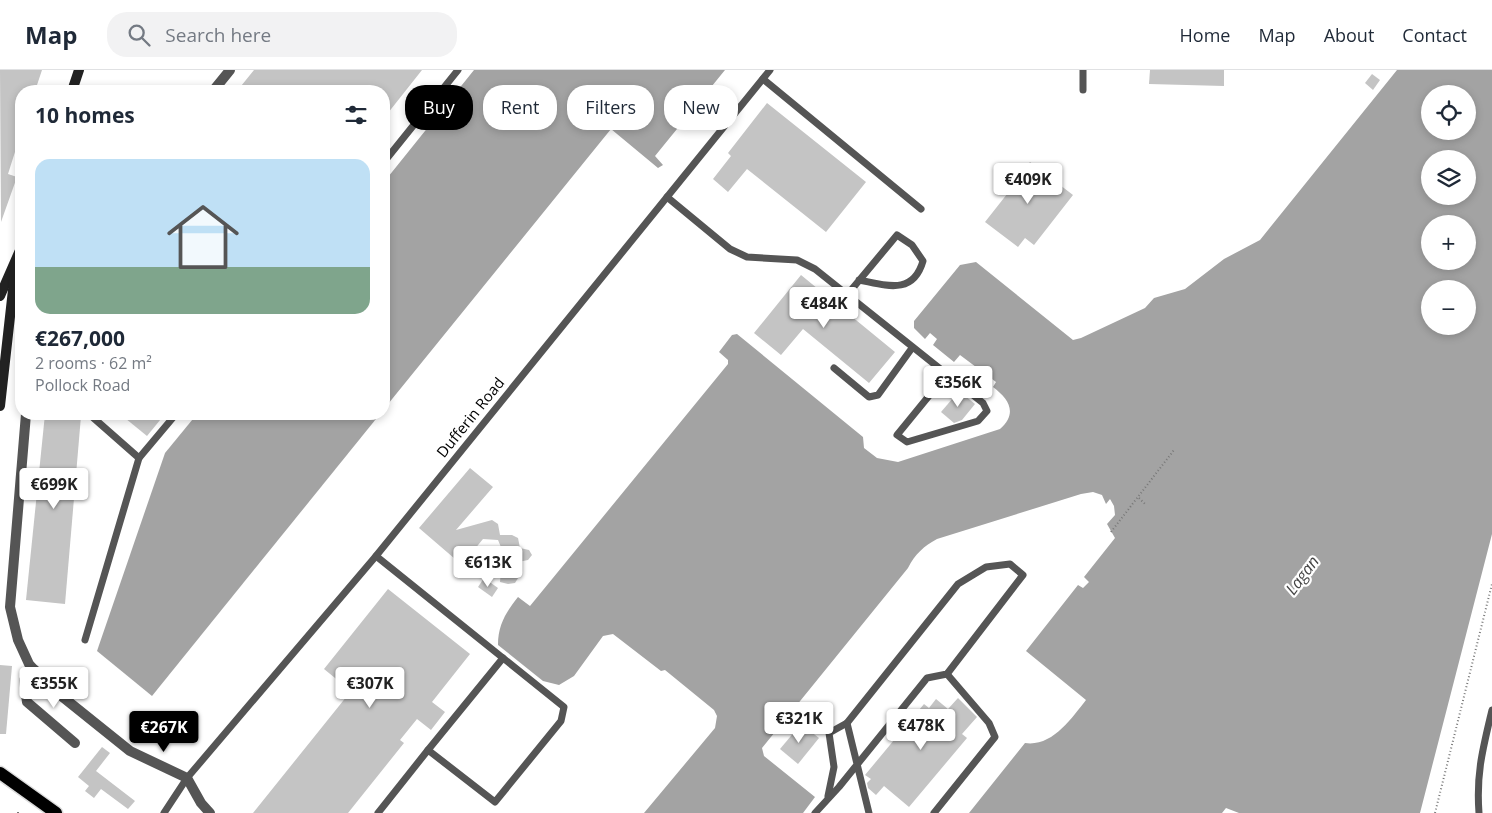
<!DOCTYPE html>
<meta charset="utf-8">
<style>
body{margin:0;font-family:"Open Sans",sans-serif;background:#f2f2f3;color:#1f2937;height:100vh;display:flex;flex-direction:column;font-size:19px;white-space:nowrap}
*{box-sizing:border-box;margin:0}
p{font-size:16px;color:#747a83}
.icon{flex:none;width:28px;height:28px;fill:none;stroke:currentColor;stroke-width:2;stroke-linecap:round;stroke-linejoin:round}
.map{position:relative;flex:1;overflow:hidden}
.drawer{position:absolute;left:15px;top:15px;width:375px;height:335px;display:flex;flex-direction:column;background:#fff;border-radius:20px;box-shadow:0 2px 8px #0003}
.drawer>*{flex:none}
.guide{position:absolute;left:405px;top:15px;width:475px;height:45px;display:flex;gap:10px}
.controls{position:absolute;left:1421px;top:15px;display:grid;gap:10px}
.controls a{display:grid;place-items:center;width:55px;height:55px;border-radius:50%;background:#fff;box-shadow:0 2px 8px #0003;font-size:25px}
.price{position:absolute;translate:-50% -42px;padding:0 11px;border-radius:5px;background:#fff;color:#222;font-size:16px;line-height:32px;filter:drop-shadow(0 1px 2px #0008)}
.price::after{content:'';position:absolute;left:50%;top:30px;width:15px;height:11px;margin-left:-8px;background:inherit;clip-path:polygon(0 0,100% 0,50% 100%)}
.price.active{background:#000;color:#fff}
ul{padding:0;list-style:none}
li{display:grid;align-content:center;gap:10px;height:265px;padding:0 20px}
li span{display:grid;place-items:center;height:155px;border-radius:15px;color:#555}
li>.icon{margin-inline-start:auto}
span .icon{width:90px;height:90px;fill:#fffc;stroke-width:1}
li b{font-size:21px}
h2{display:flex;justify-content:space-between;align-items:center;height:60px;padding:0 20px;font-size:21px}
.tag{padding:0 18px;border-radius:20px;background:#fff;box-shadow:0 2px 8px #0003;font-size:18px;line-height:45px}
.tag.active{background:#000;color:#fff}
header{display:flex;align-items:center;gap:30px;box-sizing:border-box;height:70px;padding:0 25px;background:#fff;border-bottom:1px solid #e0e1e3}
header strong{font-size:24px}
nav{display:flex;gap:28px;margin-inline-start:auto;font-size:18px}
.search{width:350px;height:45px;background:#f2f2f3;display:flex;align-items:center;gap:12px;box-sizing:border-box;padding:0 18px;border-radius:20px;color:#747a83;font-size:19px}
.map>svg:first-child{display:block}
</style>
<header>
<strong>Map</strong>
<div class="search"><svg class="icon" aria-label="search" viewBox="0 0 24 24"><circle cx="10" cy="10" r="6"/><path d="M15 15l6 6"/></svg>Search here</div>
<nav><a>Home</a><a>Map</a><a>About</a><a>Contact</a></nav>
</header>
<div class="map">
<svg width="1492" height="743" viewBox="0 0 1492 743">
<rect width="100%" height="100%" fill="#fff"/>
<!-- water -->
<g fill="#a3a3a3" fill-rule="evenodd">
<polygon points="474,0 725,0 655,86 663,95 658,98 611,59 384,339 384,112"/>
<path d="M1397 0H1492V464L1420 743H1239L1226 738 1222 743H969L1025 673C1052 677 1071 649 1086 630L1026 581 1078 515 1083 518 1089 512 1084 507 1115 468 1107 454 1115 445 1114 436 1110 429 1106 434 1102 425 1093 422 1081 424 937 469C924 476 915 484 908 498L762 678 764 686 815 727 803 743H644L715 658 717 646 714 640 665 600 661 601 613 564 603 566 574 606 559 615 543 611 498 575C498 555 506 542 518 527L530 536 728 294V290L719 282 732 265 737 264 863 367 864 378 877 388 898 392 1000 359C1018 343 1009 329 993 317L996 312 960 285 954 292 933 275 937 269 930 263 925 269 914 258V251L960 195 976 192 1073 270 1081 268 1145 238 1154 228 1185 219 1224 189 1260 170ZM1430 24H1468V61H1430ZM1430 89H1468V126H1430ZM1430 154H1468V191H1430ZM1430 219H1468V256H1430Z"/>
<polygon points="197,344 380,344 152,626 97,581 165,383"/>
</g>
<!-- building -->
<g fill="#c4c4c4">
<polygon points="0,0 42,0 35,21 21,21 21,63 8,104 17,107 1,152"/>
<polygon points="254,0 422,0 384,48 384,21 237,21"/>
<polygon points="1150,0 1224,0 1224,16 1149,14"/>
<polygon points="1372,4 1380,10 1373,20 1365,13"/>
<polygon points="767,33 866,112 826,162 747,99 728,122 713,109 731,86 728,83"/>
<polygon points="1030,92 1073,125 1034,175 1025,168 1018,177 985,152 1011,119 997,109 1005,99 1017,108"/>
<polygon points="801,205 895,282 869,313 803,259 781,285 754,263"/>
<polygon points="959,321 975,334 962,350 954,353 941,342"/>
<polygon points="45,344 81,346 65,534 26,530"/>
<polygon points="120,344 165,344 147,366"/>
<polygon points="470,398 493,417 456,460 492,450 498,454 500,465 512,465 518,468 520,478 529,480 532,485 528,490 518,492 520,505 515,513 508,514 500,512 501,500 513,490 503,482 498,470 483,469 474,480 482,487 469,501 419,458"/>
<polygon points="484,508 498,518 492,527 478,517"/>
<polygon points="388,519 470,584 432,632 445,642 431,660 417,649 400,670 404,673 348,743 253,743 351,621 324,599"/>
<polygon points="0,595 12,596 6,664 0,664"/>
<polygon points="958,628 977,647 962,664 967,668 909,737 884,716 876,725 868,718 867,713 871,709 865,705 924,634 929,638 936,629 948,639"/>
<polygon points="801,654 819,668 798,694 780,679"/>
<polygon points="102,677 110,683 96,701 135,731 128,739 101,719 94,728 85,721 89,716 78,707"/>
</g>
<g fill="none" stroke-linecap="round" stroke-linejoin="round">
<defs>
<polyline id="primary" points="0,703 56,743"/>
</defs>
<!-- primary casing -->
<use href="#primary" stroke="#dbdbdb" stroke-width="15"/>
<!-- path -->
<g stroke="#777" stroke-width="2" stroke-dasharray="1 2.5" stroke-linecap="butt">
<polyline points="1139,428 1146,435"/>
<polyline points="1111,462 1174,380"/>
<polyline points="18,743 18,741"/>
<polyline points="1435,743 1492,514"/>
</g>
<!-- lane -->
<g stroke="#555" stroke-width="7">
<polyline points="763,9 921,139"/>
<polyline points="1083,20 1083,0"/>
<polyline points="384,92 458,0"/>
<polyline points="667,127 730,179 747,187 797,190 815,199 983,333 987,341 978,351 907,372 897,365 946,305"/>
<path d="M847 225 897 165 912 175 923 191C913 226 885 215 859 210"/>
<polyline points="834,298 869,327 878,325 912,278"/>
<polyline points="139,388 176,344"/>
<polyline points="376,486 564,637 561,651 495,732 428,680 378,743"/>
<polyline points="85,570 139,388 89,344"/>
<polyline points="428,680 503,588"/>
<polyline points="828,726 834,697 829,663 847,653"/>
<polyline points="164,743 187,708 376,486 770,0"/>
<polyline points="815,743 839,717 927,608 947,604 1023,505 1010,494 986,497 958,514 847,653 869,743"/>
<polyline points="934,743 995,667 989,653 947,604"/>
<path d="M1479 743C1476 703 1483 678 1492 640"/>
</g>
<!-- street -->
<g stroke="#555" stroke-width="10">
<polyline points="213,21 230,0"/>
<polyline points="26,344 10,537 18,570 29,594 49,616 130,681 187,708 201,733 210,743"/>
<polyline points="35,600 24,610 27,632 75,673"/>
</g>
<!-- secondary -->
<g stroke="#222" stroke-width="10">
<polyline points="72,21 79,0"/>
<polyline points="0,226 21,178"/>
<polyline points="0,336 16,193"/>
</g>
<!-- primary -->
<use href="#primary" stroke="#000" stroke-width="12"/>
</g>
<g text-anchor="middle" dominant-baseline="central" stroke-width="4.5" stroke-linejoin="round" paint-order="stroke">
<!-- street labels -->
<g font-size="15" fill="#000" stroke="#fff">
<text transform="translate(470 347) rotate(-51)">Dufferin Road</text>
</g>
<!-- water labels -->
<g font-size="16" font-style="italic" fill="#444" stroke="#fff">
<text transform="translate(1302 505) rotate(-53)">Lagan</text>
</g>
</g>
</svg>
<div class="controls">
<a><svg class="icon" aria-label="locate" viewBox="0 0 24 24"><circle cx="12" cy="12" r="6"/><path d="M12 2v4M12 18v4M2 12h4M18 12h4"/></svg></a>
<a><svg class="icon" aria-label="layers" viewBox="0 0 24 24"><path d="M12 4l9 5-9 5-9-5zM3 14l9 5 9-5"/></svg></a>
<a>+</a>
<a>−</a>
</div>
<b class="price" style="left:1028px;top:135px">€409K</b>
<b class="price" style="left:824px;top:259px">€484K</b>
<b class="price" style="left:958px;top:338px">€356K</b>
<b class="price" style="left:54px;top:440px">€699K</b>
<b class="price" style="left:488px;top:518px">€613K</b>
<b class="price" style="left:54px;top:639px">€355K</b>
<b class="price" style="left:370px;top:639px">€307K</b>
<b class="price" style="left:799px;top:674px">€321K</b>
<b class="price" style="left:921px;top:681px">€478K</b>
<b class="price active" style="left:164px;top:683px">€267K</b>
<div class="guide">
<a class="tag active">Buy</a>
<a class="tag">Rent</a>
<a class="tag">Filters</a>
<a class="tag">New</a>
</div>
<section class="drawer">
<h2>10 homes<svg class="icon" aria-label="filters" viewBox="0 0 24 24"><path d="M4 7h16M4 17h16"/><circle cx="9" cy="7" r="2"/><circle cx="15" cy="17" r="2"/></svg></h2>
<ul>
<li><span style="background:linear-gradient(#bfe0f5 70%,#7fa58c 0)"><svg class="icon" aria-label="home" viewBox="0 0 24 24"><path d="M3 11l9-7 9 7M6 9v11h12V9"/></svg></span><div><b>€267,000</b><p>2 rooms · 62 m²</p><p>Pollock Road</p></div></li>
</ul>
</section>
</div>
